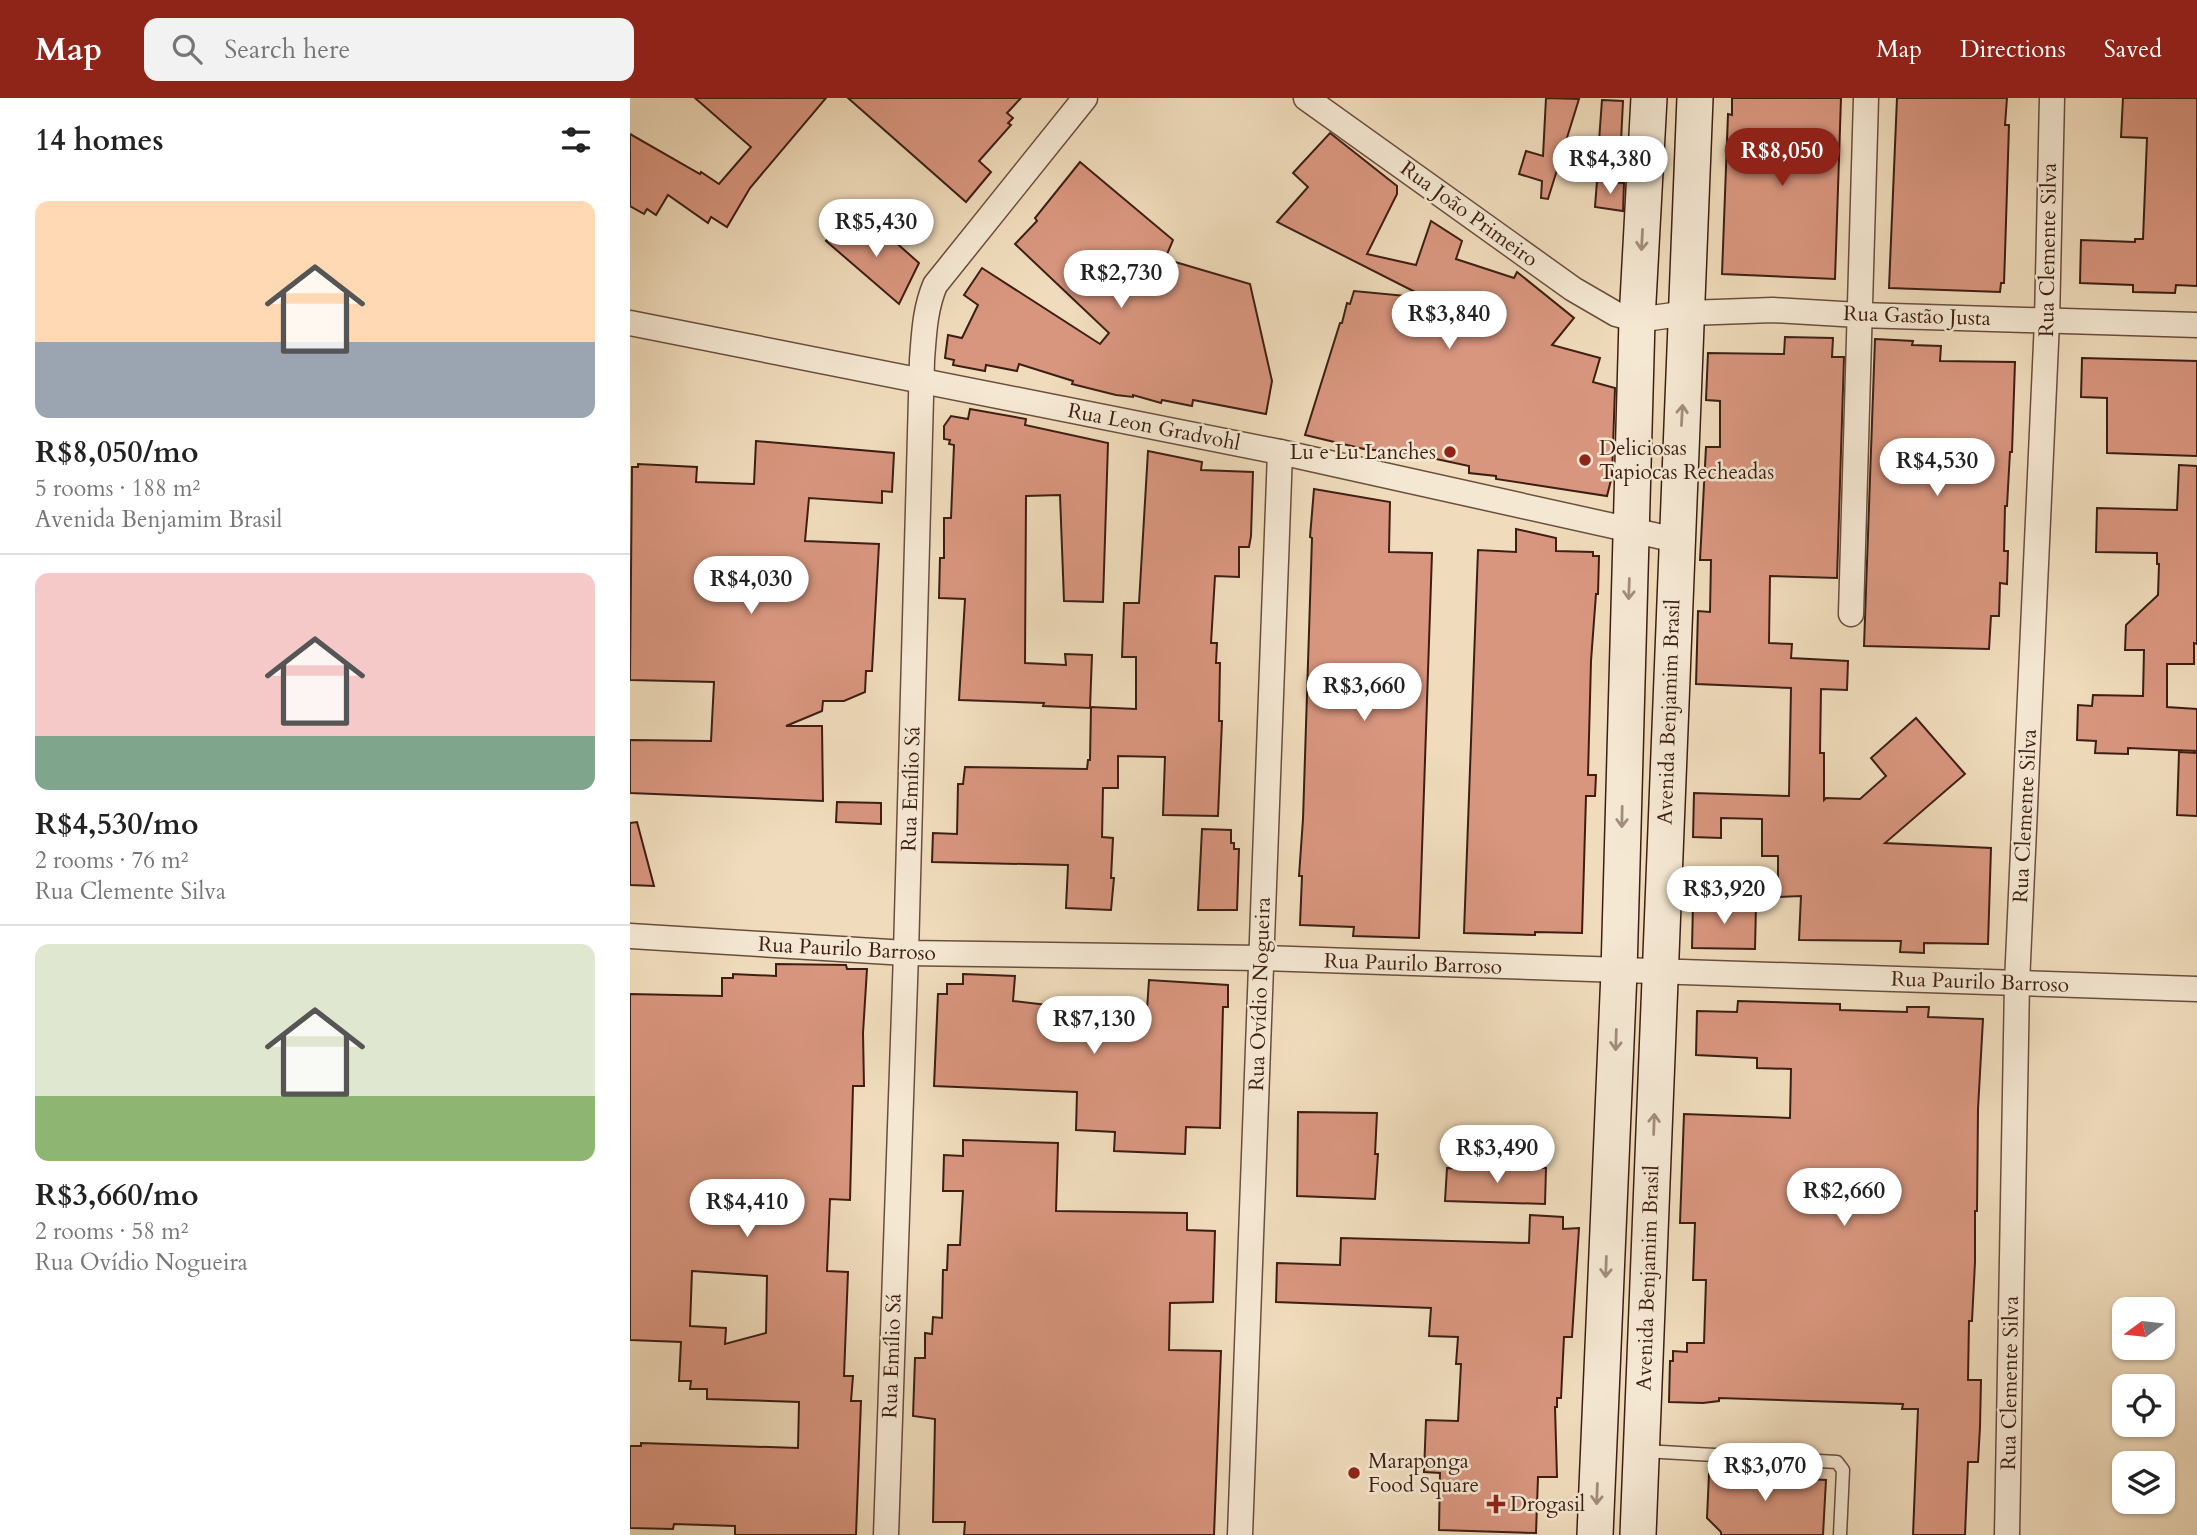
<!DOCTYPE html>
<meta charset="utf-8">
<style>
body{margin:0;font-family:Cardo,serif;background:#f2f2f2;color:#222;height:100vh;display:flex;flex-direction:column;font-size:26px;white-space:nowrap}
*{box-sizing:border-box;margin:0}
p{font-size:23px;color:#767676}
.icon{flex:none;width:38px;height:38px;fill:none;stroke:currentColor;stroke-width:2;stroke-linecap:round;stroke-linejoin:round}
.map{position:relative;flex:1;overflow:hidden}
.drawer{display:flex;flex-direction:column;background:#fff;width:630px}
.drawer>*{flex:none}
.needle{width:46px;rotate:255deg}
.buttons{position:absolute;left:1482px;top:1199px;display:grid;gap:14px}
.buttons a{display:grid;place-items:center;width:63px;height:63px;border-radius:14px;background:#fff;box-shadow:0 2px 5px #0004;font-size:35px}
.price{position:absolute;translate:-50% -60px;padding:0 16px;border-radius:24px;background:#fff;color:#222;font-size:23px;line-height:46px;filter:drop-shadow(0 2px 4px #0008)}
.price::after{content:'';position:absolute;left:50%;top:42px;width:21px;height:16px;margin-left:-10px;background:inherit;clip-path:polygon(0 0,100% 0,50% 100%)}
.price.current{background:#8f2418;color:#fff}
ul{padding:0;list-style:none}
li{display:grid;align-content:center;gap:14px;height:371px;padding:0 35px}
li+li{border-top:2px solid #e0e0e0}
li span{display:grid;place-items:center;height:217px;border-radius:14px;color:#555}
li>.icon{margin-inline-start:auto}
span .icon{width:126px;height:126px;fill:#fffc;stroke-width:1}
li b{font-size:30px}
h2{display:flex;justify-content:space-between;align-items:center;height:84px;padding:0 35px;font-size:30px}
header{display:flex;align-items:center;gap:42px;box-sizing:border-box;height:98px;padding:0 35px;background:#8f2418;color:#fff}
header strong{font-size:33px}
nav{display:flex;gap:38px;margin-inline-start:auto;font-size:24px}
.search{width:490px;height:63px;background:#f2f2f2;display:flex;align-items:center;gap:18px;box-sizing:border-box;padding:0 24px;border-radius:14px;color:#767676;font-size:26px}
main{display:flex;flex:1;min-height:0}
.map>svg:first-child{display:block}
</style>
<header>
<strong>Map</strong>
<div class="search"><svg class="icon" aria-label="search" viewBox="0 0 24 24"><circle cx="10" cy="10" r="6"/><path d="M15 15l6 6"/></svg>Search here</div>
<nav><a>Map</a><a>Directions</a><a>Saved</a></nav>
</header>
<main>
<section class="drawer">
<h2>14 homes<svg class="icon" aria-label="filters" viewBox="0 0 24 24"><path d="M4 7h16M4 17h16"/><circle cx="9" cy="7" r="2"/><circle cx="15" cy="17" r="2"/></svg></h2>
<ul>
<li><span style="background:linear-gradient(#ffd9b3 65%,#9aa5b1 0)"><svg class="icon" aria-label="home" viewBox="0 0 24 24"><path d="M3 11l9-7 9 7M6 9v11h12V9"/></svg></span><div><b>R$8,050/mo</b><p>5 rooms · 188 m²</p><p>Avenida Benjamim Brasil</p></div></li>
<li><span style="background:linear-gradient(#f6c9c9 75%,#7fa58c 0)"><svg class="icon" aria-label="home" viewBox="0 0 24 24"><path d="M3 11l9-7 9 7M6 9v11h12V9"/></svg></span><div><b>R$4,530/mo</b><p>2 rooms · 76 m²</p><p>Rua Clemente Silva</p></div></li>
<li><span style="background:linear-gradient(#dfe7d0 70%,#8fb573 0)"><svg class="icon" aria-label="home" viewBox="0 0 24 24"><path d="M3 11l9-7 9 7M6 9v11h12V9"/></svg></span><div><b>R$3,660/mo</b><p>2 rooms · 58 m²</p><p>Rua Ovídio Nogueira</p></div></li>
</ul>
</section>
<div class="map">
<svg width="1567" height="1437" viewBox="0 0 1567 1437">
<rect width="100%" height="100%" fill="#f0dcbc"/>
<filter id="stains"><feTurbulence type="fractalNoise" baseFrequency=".00286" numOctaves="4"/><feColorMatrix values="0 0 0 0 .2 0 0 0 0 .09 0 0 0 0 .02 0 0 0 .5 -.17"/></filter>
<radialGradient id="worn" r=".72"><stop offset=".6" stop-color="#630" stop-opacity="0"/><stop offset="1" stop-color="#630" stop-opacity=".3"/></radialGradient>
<!-- building -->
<g fill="#d9967f" stroke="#3d1e13" stroke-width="2" fill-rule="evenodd">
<polygon points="65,0 196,0 120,90 97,129 81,119 78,125 38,97 26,117 17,111 14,116 0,108 0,36 70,76 71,74 89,86 121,49"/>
<polygon points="218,0 391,0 377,15 383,20 378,25 381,27 349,63 361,74 336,104"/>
<polygon points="916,0 949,1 918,101 911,100 912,83 889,76 896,53 913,58"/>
<polygon points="1102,0 1211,0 1205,181 1092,176 1098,16 1102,17"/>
<polygon points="1267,0 1377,0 1375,27 1379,27 1375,156 1374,185 1371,185 1370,194 1259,190"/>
<polygon points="1493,0 1567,0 1567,188 1546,187 1545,195 1503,194 1503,187 1450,185 1451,142 1505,144 1505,141 1513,141 1517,40 1491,39"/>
<polygon points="972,2 993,3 991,44 969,43"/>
<polygon points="700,35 767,88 767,96 737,156 786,167 801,123 832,143 826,161 884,180 887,174 944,220 922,247 970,260 963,284 985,290 982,378 977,398 866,381 866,378 839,375 839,368 783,356 734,351 675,337 710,225 712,225 717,205 720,206 724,193 797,200 647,124 678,89 663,75"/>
<polygon points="450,64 543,142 535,161 620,186 642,283 636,316 563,302 562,308 532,302 531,305 503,297 503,299 486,297 442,286 443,283 389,266 387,273 356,267 355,273 323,267 324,262 315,260 318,237 332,240 348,207 334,197 352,170 470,246 479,235 385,146 407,123 405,120"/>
<polygon points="967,83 994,85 993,113 965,109"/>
<polygon points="216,120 245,145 254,134 289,165 269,206 196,143"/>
<polygon points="1155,239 1203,240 1202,259 1214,259 1207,480 1140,478 1139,545 1162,546 1161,560 1218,563 1217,592 1191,591 1190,655 1194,655 1194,702 1196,700 1230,701 1256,678 1241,660 1286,620 1335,676 1255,745 1361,750 1358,846 1294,845 1294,855 1270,854 1271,843 1169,842 1171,798 1148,799 1148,758 1132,758 1132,721 1091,720 1091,740 1063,739 1064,695 1159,698 1161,590 1066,586 1068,513 1080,514 1081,462 1070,462 1076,349 1090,349 1090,303 1076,302 1078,255 1154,256"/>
<polygon points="1245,241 1283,243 1282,247 1311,248 1310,263 1385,264 1382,354 1380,354 1377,408 1375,408 1374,453 1378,453 1377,486 1370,485 1369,518 1361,518 1359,551 1234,548"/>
<polygon points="1452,260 1567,263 1567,358 1477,355 1477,300 1451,299"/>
<polygon points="340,311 396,321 395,327 478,345 473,504 434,503 430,397 396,398 395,565 436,567 435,556 462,557 460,610 413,608 414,605 329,602 335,501 309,500 310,460 314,460 314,420 321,420 324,347 319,346 320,342 314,341 314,328 321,318 338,321"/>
<polygon points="126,343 264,355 262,394 252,393 252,405 179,400 175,443 249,446 242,573 236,573 235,594 214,603 193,603 192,613 156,628 192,628 193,703 0,695 0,642 81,643 84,584 0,582 2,369 8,369 8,366 67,369 66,384 124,386"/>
<polygon points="518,353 572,364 571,372 623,374 621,438 619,449 609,449 609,479 585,478 581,545 587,545 586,565 590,565 589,623 592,623 588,718 533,717 535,659 488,658 488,690 473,690 472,739 483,740 481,780 484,780 481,812 436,810 438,767 302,764 303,735 327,736 328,686 333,686 335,669 457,671 458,662 460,662 461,609 506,611 506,559 492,559 494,505 509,505"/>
<polygon points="1549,367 1567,368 1567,546 1564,545 1564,566 1537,566 1537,609 1567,611 1567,653 1498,650 1498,656 1465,655 1466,643 1447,642 1448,607 1462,608 1463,597 1513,598 1514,552 1495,552 1496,527 1528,497 1529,466 1527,466 1527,455 1466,454 1467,410 1547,412"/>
<polygon points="684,391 760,404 759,454 802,455 789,840 723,838 724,829 670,827 672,778 669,778 673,721 682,440 680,439"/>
<polygon points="886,431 926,440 926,453 963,454 963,458 969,458 968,496 966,496 961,563 958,677 966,677 965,698 956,698 952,835 905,834 905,837 834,835 848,452 886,454"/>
<polygon points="1549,654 1567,655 1567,718 1547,717"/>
<polygon points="207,704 251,705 251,726 206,724"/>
<polygon points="7,724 24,788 0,787 0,725"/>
<polygon points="572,731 601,732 601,745 604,745 604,751 609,751 607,812 568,812"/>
<polygon points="1063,805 1126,807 1125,851 1062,850"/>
<path d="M146 866 216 867 217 871H237L233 935 234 988H223L220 1102 200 1101 197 1173 218 1174 214 1278H223L221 1303H231L226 1437H105V1428L44 1426 43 1431 0 1430V1348H11V1345L168 1350 169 1304 77 1301V1291H60L61 1283H49L51 1244 0 1242V896L92 898V880H103V876L146 878ZM62 1173 137 1178 136 1235 95 1246 96 1230 60 1228Z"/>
<polygon points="333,876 385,878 383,903 484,915 484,911 489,909 517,912 519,882 598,887 598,909 593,909 590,1030 556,1029 555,1056 484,1053 485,1034 446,1032 447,994 304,988 308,896 317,896 317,886 333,886"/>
<polygon points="1108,903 1210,906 1210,912 1277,914 1277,909 1299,909 1298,919 1353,921 1348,1011 1347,1113 1345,1113 1345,1164 1342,1223 1339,1223 1338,1282 1351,1282 1350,1329 1348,1364 1338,1364 1335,1437 1283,1437 1288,1311 1272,1311 1273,1306 1089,1300 1089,1303 1073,1305 1039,1304 1040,1263 1043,1263 1043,1253 1057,1254 1057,1245 1074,1245 1076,1182 1063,1182 1065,1125 1050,1125 1054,1016 1160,1020 1161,971 1127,970 1127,960 1066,957 1067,913 1107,914"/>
<polygon points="668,1014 747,1015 745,1056 748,1056 745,1101 667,1098"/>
<polygon points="333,1042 428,1045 426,1113 557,1115 557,1132 585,1133 583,1204 540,1205 539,1252 591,1253 584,1437 334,1437 335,1424 303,1424 305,1321 283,1318 285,1260 295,1260 295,1235 302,1236 303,1219 312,1220 313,1172 317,1172 318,1147 330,1147 333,1093 313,1093 314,1057 333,1058"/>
<polygon points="844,1067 916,1070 915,1106 815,1103 817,1070 843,1071"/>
<polygon points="900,1117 933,1119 933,1131 949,1130 942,1239 934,1239 931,1300 927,1300 927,1309 925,1309 927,1379 908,1379 906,1435 809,1432 810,1375 794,1374 796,1322 828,1323 831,1266 826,1266 828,1239 799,1238 801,1210 646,1204 647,1165 710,1167 711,1140 899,1145"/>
<polygon points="1083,1368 1160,1373 1160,1380 1196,1382 1193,1437 1091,1437 1091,1434 1077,1420 1079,1376 1083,1376"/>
</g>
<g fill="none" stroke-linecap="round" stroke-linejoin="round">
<defs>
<polyline id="lane" points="1014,1353 1207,1364 1213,1372 1210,1437"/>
<g id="street">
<polyline points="676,0 943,191 986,216 1007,222 1058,215 1143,212 1229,217 1567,227"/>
<polyline points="0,225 650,354 1046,442"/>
<polyline points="1221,516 1236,0"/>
<polyline points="0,838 276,855 631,860 1567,891"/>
<path d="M256 1437 276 855 292 262C294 235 295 211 305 187L455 0"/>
<polyline points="610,1437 650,354"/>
<polyline points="1377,1437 1387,885 1417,223 1422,0"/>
</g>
<g id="secondary">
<polyline points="965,1437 989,874 1007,222 1019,0"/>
<polyline points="1008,1437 1065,0"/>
</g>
</defs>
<!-- lane casing -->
<use href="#lane" stroke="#6a4e3d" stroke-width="15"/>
<!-- street casing -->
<use href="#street" stroke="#6a4e3d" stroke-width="27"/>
<!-- secondary casing -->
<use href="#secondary" stroke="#3d1e13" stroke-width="38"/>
<!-- lane -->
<use href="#lane" stroke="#f5e8d3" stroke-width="12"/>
<!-- street -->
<use href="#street" stroke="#f5e8d3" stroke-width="24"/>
<!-- secondary -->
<use href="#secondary" stroke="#f5e8d3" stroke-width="35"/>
</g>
<!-- one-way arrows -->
<defs><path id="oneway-shaft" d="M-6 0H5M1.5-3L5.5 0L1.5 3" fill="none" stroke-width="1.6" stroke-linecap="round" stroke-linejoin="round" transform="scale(1.75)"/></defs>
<g stroke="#a28d7d">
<use href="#oneway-shaft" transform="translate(1012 142) rotate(93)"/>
<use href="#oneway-shaft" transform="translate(1052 317) rotate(-87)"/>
<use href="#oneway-shaft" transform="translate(999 491) rotate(92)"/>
<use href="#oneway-shaft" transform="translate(992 719) rotate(91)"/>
<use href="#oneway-shaft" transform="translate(986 942) rotate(92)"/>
<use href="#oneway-shaft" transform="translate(1024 1026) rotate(-88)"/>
<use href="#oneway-shaft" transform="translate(976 1169) rotate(92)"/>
<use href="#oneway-shaft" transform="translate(967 1396) rotate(92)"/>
</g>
<!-- markers -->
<g fill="#8f2418" stroke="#f5e8d3" stroke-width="2.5">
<circle cx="820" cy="354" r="7"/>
<circle cx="955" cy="362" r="7"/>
<circle cx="724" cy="1375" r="7"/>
<path d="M862.5 1395.5h7v7h7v7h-7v7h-7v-7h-7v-7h7z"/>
</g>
<g text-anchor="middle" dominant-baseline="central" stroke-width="5" stroke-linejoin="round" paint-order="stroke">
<!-- street labels -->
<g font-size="21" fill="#3d1e13" stroke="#f5e8d3">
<text transform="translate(839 116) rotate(36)">Rua João Primeiro</text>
<text transform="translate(1418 152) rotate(-89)">Rua Clemente Silva</text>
<text transform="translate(1287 218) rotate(2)">Rua Gastão Justa</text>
<text transform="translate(524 329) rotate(11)">Rua Leon Gradvohl</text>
<text transform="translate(1039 614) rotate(-88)">Avenida Benjamim Brasil</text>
<text transform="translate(281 691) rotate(-88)">Rua Emílio Sá</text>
<text transform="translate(1395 718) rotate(-87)">Rua Clemente Silva</text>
<text transform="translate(217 851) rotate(3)">Rua Paurilo Barroso</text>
<text transform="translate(783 866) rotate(2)">Rua Paurilo Barroso</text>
<text transform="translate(1350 884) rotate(2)">Rua Paurilo Barroso</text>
<text transform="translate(630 896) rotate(-88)">Rua Ovídio Nogueira</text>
<text transform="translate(1018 1180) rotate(-88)">Avenida Benjamim Brasil</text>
<text transform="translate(262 1258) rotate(-88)">Rua Emílio Sá</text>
<text transform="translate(1380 1285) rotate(-89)">Rua Clemente Silva</text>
</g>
<!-- poi labels -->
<g font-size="21" fill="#3d1e13" stroke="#f5e8d3" text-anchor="start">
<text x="969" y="350">Deliciosas<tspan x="969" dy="24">Tapiocas Recheadas</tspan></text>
<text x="806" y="354" text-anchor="end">Lu e Lu Lanches</text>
<text x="738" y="1363">Maraponga<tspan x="738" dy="24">Food Square</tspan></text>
<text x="880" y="1406">Drogasil</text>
</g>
</g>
<rect width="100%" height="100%" filter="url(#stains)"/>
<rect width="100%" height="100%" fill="url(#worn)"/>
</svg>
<div class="buttons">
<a><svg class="needle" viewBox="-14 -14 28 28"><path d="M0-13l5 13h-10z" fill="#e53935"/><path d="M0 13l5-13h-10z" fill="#767676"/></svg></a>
<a><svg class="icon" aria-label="locate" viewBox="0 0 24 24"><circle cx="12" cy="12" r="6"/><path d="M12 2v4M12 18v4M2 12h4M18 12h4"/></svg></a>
<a><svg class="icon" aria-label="layers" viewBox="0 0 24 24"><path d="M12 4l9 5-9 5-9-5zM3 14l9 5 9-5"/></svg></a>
</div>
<b class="price current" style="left:1152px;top:90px">R$8,050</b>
<b class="price" style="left:980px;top:98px">R$4,380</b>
<b class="price" style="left:246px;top:161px">R$5,430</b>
<b class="price" style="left:491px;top:212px">R$2,730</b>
<b class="price" style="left:819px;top:253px">R$3,840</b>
<b class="price" style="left:1307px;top:400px">R$4,530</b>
<b class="price" style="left:121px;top:518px">R$4,030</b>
<b class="price" style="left:734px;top:625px">R$3,660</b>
<b class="price" style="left:1094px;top:828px">R$3,920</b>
<b class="price" style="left:464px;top:958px">R$7,130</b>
<b class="price" style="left:867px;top:1087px">R$3,490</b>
<b class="price" style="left:1214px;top:1130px">R$2,660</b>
<b class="price" style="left:117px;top:1141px">R$4,410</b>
<b class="price" style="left:1135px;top:1405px">R$3,070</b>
</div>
</main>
